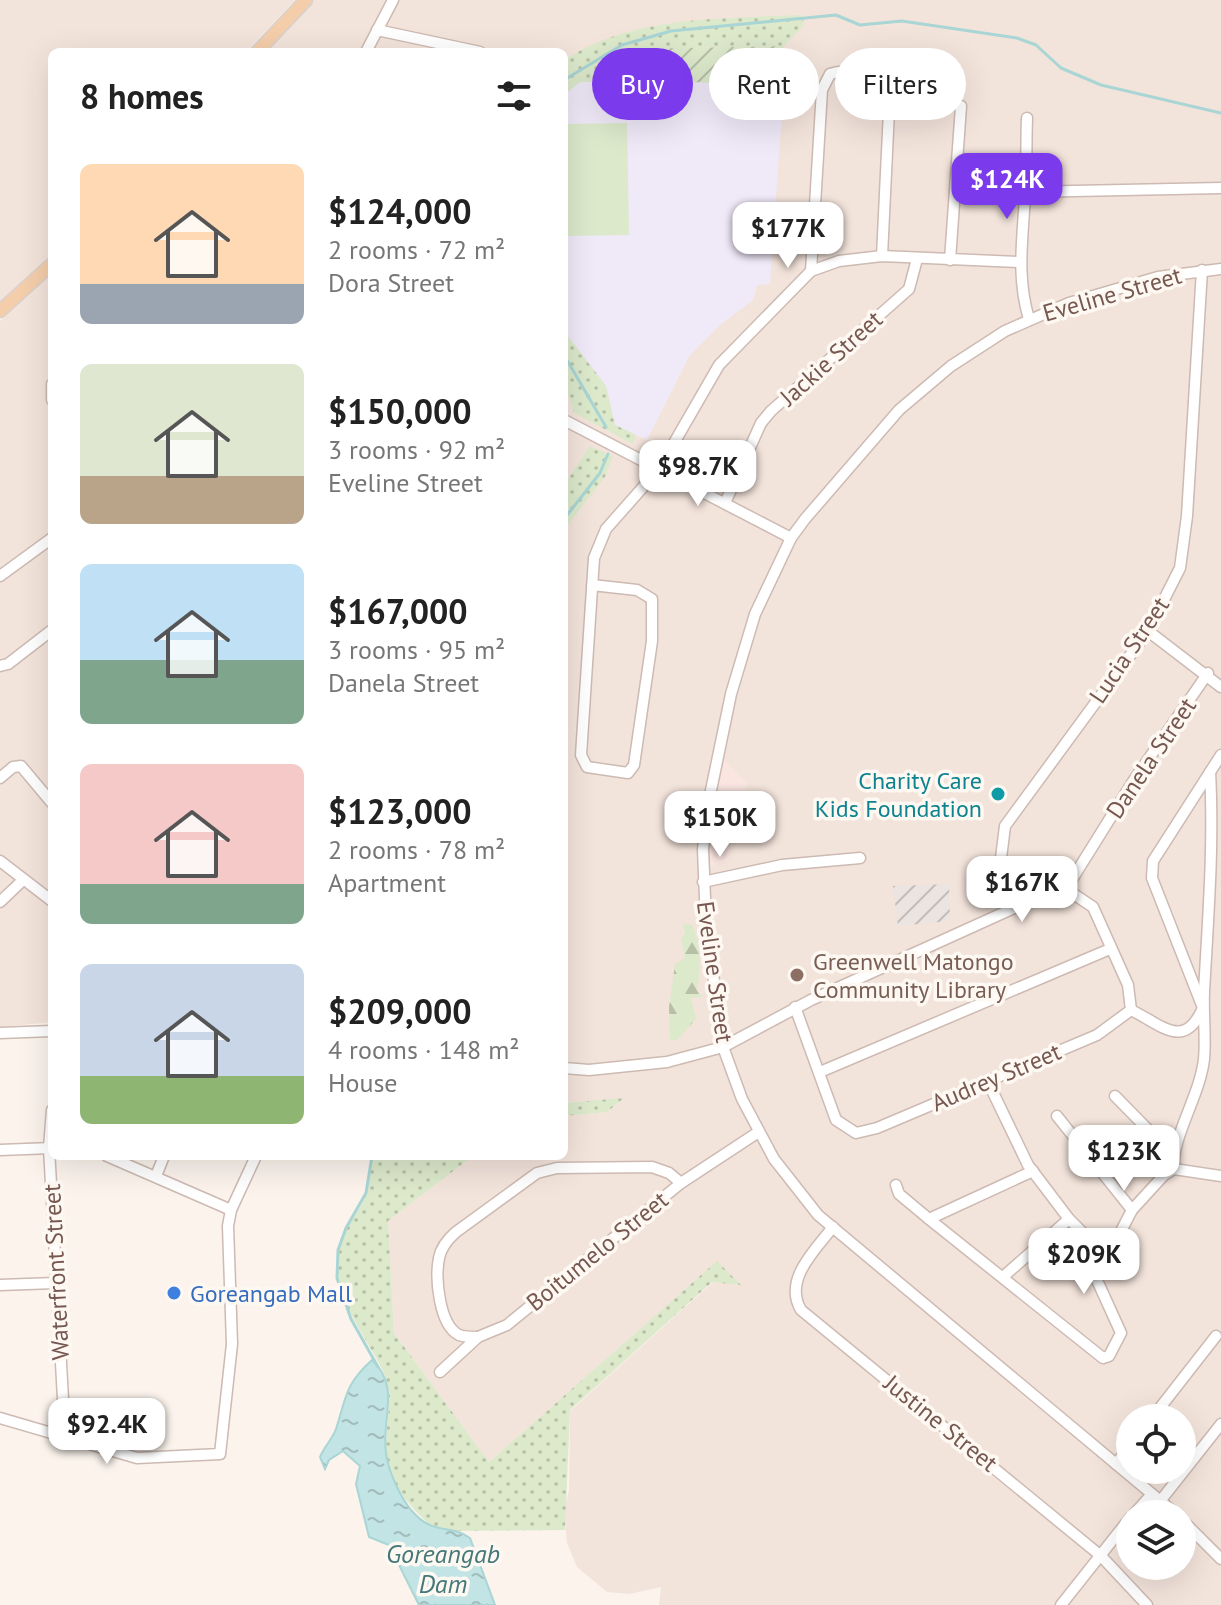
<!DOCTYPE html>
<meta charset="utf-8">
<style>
body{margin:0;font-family:"PT Sans",sans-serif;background:#f2f2f2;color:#222;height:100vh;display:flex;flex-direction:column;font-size:30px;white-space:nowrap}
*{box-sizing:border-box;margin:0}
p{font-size:26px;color:#767676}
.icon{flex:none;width:44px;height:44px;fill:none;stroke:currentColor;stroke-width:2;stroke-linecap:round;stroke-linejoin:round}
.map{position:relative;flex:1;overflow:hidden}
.drawer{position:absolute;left:48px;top:48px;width:520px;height:1112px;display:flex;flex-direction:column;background:#fff;border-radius:12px;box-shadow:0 8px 32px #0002}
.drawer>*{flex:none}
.top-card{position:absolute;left:592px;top:48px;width:508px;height:72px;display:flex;gap:16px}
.fabs{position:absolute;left:1116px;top:1404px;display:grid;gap:16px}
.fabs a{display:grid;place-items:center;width:80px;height:80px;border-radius:50%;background:#fff;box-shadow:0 8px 32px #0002;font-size:40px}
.price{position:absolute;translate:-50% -68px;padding:0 18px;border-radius:16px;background:#fff;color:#222;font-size:26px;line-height:52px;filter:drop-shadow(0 2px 4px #0008)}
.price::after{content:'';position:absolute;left:50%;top:48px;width:24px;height:18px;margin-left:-12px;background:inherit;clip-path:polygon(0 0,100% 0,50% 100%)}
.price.current{background:#7c3aed;color:#fff}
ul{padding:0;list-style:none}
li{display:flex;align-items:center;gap:24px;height:200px;padding:0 32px}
li span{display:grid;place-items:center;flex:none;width:224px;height:160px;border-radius:12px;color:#555}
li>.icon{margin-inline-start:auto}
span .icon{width:96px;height:96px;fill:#fffc;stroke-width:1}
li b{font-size:34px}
h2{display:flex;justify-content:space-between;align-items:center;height:96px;padding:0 32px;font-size:34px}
.tag{padding:0 28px;border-radius:36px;background:#fff;box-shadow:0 8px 32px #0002;font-size:28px;line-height:72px}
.tag.current{background:#7c3aed;color:#fff}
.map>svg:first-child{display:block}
</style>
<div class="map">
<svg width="1221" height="1605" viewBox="0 0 1221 1605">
<defs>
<pattern id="industrial-furrows" width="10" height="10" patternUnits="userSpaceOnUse" patternTransform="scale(2)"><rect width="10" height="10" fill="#ece4e1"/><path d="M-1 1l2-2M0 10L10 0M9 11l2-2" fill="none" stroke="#c4bcb9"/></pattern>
<pattern id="grass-dots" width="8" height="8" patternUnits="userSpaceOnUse" patternTransform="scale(2)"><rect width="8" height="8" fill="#dce9cb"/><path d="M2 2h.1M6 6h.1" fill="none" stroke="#b7c0a7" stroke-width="1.8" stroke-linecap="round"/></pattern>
<pattern id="forest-firs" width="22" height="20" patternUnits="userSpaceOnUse" patternTransform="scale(2)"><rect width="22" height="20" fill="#dce9cb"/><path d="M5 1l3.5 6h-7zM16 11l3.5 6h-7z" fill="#b7c0a7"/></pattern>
<pattern id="garden-furrows" width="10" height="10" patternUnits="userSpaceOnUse" patternTransform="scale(2)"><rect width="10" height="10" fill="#dce9cb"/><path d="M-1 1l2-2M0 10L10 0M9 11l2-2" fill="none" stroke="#b7c0a7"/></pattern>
<pattern id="water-ripples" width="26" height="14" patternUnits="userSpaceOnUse" patternTransform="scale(2)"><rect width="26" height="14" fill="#c2e4e4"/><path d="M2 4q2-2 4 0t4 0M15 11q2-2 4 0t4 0" fill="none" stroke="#a2bcbb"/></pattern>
</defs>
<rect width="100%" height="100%" fill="#fbf3ec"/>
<!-- residential -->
<g fill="#f3e4db" fill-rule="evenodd">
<polygon points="0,0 295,0 246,52 52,52 52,256 0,301"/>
<path d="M314 0H1221V1605H659L661 1587 629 1594 607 1592 577 1567 567 1543 564 1511 569 1490 570 1411 713 1282 740 1284 716 1262 489 1462 394 1333 388 1221 473 1156H564V1116L607 1112 623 1099 564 1103V52H264ZM1130 1418H1182V1470H1130ZM1130 1514H1182V1566H1130Z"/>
<polygon points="52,270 52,1022 0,1027 0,321"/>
</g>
<!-- commercial -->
<polygon fill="#fae5e1" points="717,753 747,783 728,861 703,868"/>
<!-- industrial -->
<polygon fill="url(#industrial-furrows)" points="949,884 950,921 898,926 893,886"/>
<!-- education -->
<polygon fill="#f0e9f8" points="630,81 784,84 770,284 757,285 753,300 719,326 690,355 647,440 615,425 606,386 564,331 564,95 580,82"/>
<!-- grass -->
<g fill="url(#grass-dots)">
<path d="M802 15 804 25 784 46 631 49 630 81 580 82 564 95V60C633 15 723 19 802 15Z"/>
<polygon points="564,331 606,386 615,425 636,435 633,444 574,413 564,382"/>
<polygon points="590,446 613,456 605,477 564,530 564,485"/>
<polygon points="624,1098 607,1112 564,1116 564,1103"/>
<path d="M372 1156H473L388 1221 394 1333 489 1462 717 1261 741 1285 712 1282 570 1410 565 1530 437 1531C413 1511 387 1483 386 1450 385 1423 395 1397 383 1371 364 1332 333 1300 338 1253 340 1229 360 1214 367 1192 370 1181 368 1168 372 1156Z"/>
</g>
<!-- forest -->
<path fill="url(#forest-firs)" d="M683 923 692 925C701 942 701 972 697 990L703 997 691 998 696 1019 677 1040 670 1041 669 1007 675 964 685 958 681 939 685 933Z"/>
<!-- garden -->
<polygon fill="url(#garden-furrows)" points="784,46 784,84 630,81 631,49"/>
<!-- pitch -->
<polygon fill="#dce9cb" points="627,123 629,235 564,236 564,124"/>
<!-- water -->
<path fill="url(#water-ripples)" stroke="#a9d5d5" stroke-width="2" d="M372 1360C401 1386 381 1420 386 1453 388 1471 400 1496 411 1510 434 1537 449 1523 470 1538L495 1605H419L389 1545 369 1537 356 1484 360 1466 343 1451 329 1460 325 1469 320 1457C324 1447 333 1438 336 1429 346 1398 345 1384 372 1360Z"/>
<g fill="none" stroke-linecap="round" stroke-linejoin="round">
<!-- stream -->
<g stroke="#a9d5d5" stroke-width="3">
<polyline points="564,80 622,45 671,31 836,15 860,25 902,21 1017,38 1036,45 1061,68 1101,85 1221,113"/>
<polyline points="564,355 606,427"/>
<polyline points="564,519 600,473 608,454"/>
<polyline points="372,1156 366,1193 346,1228 338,1250 337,1278 351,1319 378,1367"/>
</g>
<defs>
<g id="minor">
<polyline points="377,30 480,52"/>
<polyline points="366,52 393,0"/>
<path d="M1027 118C1026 143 1027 168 1025 194 1023 238 1016 276 1029 319"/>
<polyline points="1025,192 1221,188"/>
<polyline points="950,260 961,106"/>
<path d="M811 271 822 90 830 74C847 68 878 74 890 90L882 256"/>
<polyline points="52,384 52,400"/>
<polyline points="564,420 791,538"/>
<polyline points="725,503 761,423 771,411 909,289 917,259"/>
<polyline points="0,576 52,538"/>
<polyline points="592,585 637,590 652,599 652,641 634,765 628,773 587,767 581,755 594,558 606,529 659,469 719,365 811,271 839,261 882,256 1019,262"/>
<polyline points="1148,631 1221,687"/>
<polyline points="0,666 8,664 52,630"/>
<polyline points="0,778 13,767 21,766 52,803"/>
<polyline points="0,861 52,901"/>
<polyline points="703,882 782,865 860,858"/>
<polyline points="0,902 22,881"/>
<polyline points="1014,908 1000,866 1005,826 1148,631 1180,568 1187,516 1202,270"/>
<polyline points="795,1007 836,1120 856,1133 877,1128 1097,1035 1131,1010 1128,985 1093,907 1066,889"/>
<path d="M1131 1010C1162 1025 1184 1051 1203 1008L1152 878 1153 861 1221 755"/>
<polyline points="0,1033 52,1031"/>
<polyline points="564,1068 589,1070 667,1062 723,1047 811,1000 1014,908 1066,889 1134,780 1208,673"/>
<polyline points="820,1072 1110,949"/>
<polyline points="987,1080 1028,1165 1069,1219 1100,1250"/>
<polyline points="1115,1096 1172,1154"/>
<polyline points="52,1110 49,1148 63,1399 56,1434"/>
<polyline points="1057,1116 1132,1210"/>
<polyline points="0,1150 52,1148"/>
<polyline points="107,1156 231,1210"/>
<path d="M1174 1169C1171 1138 1200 1096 1204 1059 1206 1037 1203 1014 1204 992 1208 918 1214 846 1210 772"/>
<polyline points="156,1176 164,1156"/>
<polyline points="896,1185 899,1194 929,1219 1103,1358 1109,1356 1121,1333 1096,1278 1100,1250 1120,1233 1132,1210 1164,1175 1174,1169 1221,1176"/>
<polyline points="929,1219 1033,1171"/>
<path d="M833 1227C815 1250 783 1280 801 1310L1101 1556 1147 1605"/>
<polyline points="1004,1276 1069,1219"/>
<polyline points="0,1285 55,1283"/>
<path d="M478 1337C473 1337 464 1337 459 1335 439 1325 435 1278 439 1258 441 1247 448 1239 456 1232L537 1173 557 1168 652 1167 669 1173 681 1183"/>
<polyline points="440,1372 478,1337 507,1325 681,1183 757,1133"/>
<polyline points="0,1418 137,1458 220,1454 232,1344 228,1226 231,1210 256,1156"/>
<polyline points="1152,1418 1216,1336"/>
<polyline points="1116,1464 1130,1446"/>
<polyline points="1161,1500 1221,1424"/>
<polyline points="1134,1514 1152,1494"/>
<polyline points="1176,1514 818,1215 774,1159 742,1099 723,1047 706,923 703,849 709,800 731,694 755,614 791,538 805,519 899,410 951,366 1005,331 1069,303 1158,277 1221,269"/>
<polyline points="1182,1520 1221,1559"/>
<polyline points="1061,1605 1130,1518"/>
</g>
<g id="major">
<polyline points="257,52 306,0"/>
<polyline points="0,311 52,264"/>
</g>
</defs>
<!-- minor casing -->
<use href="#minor" stroke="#cdbab2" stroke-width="13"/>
<!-- major casing -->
<use href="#major" stroke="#d9d0ce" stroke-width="15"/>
<!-- minor -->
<use href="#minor" stroke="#fff" stroke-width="10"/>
<!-- major -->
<use href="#major" stroke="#f4ceab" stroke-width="12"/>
</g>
<!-- markers -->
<circle fill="#0f9aa8" stroke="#fef8f3" stroke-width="3" cx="998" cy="794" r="8"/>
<circle fill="#8d6e63" stroke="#fef8f3" stroke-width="3" cx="797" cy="975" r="8"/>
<circle fill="#3f7fe0" stroke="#fef8f3" stroke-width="3" cx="174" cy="1293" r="8"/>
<g text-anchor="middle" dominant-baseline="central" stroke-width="7" stroke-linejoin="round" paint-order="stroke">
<!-- street labels -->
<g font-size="24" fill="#765850" stroke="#fef8f3">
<text transform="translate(1112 294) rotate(-16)">Eveline Street</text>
<text transform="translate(831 358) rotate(-42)">Jackie Street</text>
<text transform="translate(1129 650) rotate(-56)">Lucia Street</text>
<text transform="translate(1151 758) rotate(-56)">Danela Street</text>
<text transform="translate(715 972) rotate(82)">Eveline Street</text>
<text transform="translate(996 1077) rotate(-23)">Audrey Street</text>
<text transform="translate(597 1251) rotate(-39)">Boitumelo Street</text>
<text transform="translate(56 1272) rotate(-93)">Waterfront Street</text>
<text transform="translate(941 1423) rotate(39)">Justine Street</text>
</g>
<!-- culture labels -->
<g font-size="24" fill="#0d838f" stroke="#fef8f3" text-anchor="end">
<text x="982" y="780">Charity Care<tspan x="982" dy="28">Kids Foundation</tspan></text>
</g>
<!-- education labels -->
<g font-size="24" fill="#785e54" stroke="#fef8f3" text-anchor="start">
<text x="813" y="961">Greenwell Matongo<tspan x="813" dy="28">Community Library</tspan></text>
</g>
<!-- shop labels -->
<g font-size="24" fill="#366cbe" stroke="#fef8f3" text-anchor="start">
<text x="190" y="1293">Goreangab Mall</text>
</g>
<!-- water labels -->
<g font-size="26" font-style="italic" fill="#457878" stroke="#fef8f3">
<text x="443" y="1553">Goreangab<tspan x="443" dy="30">Dam</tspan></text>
</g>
</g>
</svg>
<div class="fabs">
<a><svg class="icon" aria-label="locate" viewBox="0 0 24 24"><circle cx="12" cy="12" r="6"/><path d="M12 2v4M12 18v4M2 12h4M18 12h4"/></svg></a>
<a><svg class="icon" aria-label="layers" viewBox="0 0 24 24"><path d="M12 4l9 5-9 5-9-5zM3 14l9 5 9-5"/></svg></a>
</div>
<b class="price current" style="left:1007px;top:221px">$124K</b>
<b class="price" style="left:788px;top:270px">$177K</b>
<b class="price" style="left:698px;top:508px">$98.7K</b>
<b class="price" style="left:720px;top:859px">$150K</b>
<b class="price" style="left:1022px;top:924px">$167K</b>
<b class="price" style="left:1124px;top:1193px">$123K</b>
<b class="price" style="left:1084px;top:1296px">$209K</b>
<b class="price" style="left:107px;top:1466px">$92.4K</b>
<div class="top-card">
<a class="tag current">Buy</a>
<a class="tag">Rent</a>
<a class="tag">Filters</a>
</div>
<section class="drawer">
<h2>8 homes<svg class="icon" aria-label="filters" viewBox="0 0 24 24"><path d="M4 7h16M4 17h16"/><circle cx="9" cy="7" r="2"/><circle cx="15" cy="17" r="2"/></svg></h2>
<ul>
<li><span style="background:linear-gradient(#ffd9b3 75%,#9aa5b1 0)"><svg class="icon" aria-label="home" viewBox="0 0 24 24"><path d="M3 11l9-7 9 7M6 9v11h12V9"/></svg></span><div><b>$124,000</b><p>2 rooms · 72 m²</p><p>Dora Street</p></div></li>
<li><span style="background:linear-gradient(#dfe7d0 70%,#b9a48a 0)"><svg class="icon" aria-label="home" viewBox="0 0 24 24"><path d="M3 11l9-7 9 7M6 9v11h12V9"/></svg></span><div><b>$150,000</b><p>3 rooms · 92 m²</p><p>Eveline Street</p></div></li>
<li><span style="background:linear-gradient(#bfe0f5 60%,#7fa58c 0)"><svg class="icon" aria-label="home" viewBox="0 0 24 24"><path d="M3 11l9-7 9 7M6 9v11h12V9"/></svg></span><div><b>$167,000</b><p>3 rooms · 95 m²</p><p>Danela Street</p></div></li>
<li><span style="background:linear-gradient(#f6c9c9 75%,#7fa58c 0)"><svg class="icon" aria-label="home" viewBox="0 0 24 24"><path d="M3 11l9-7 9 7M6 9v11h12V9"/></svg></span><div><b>$123,000</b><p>2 rooms · 78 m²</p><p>Apartment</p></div></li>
<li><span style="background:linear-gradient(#c9d6e8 70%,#8fb573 0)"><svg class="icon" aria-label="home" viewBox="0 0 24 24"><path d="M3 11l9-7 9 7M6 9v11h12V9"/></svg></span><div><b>$209,000</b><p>4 rooms · 148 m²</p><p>House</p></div></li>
</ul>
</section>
</div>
